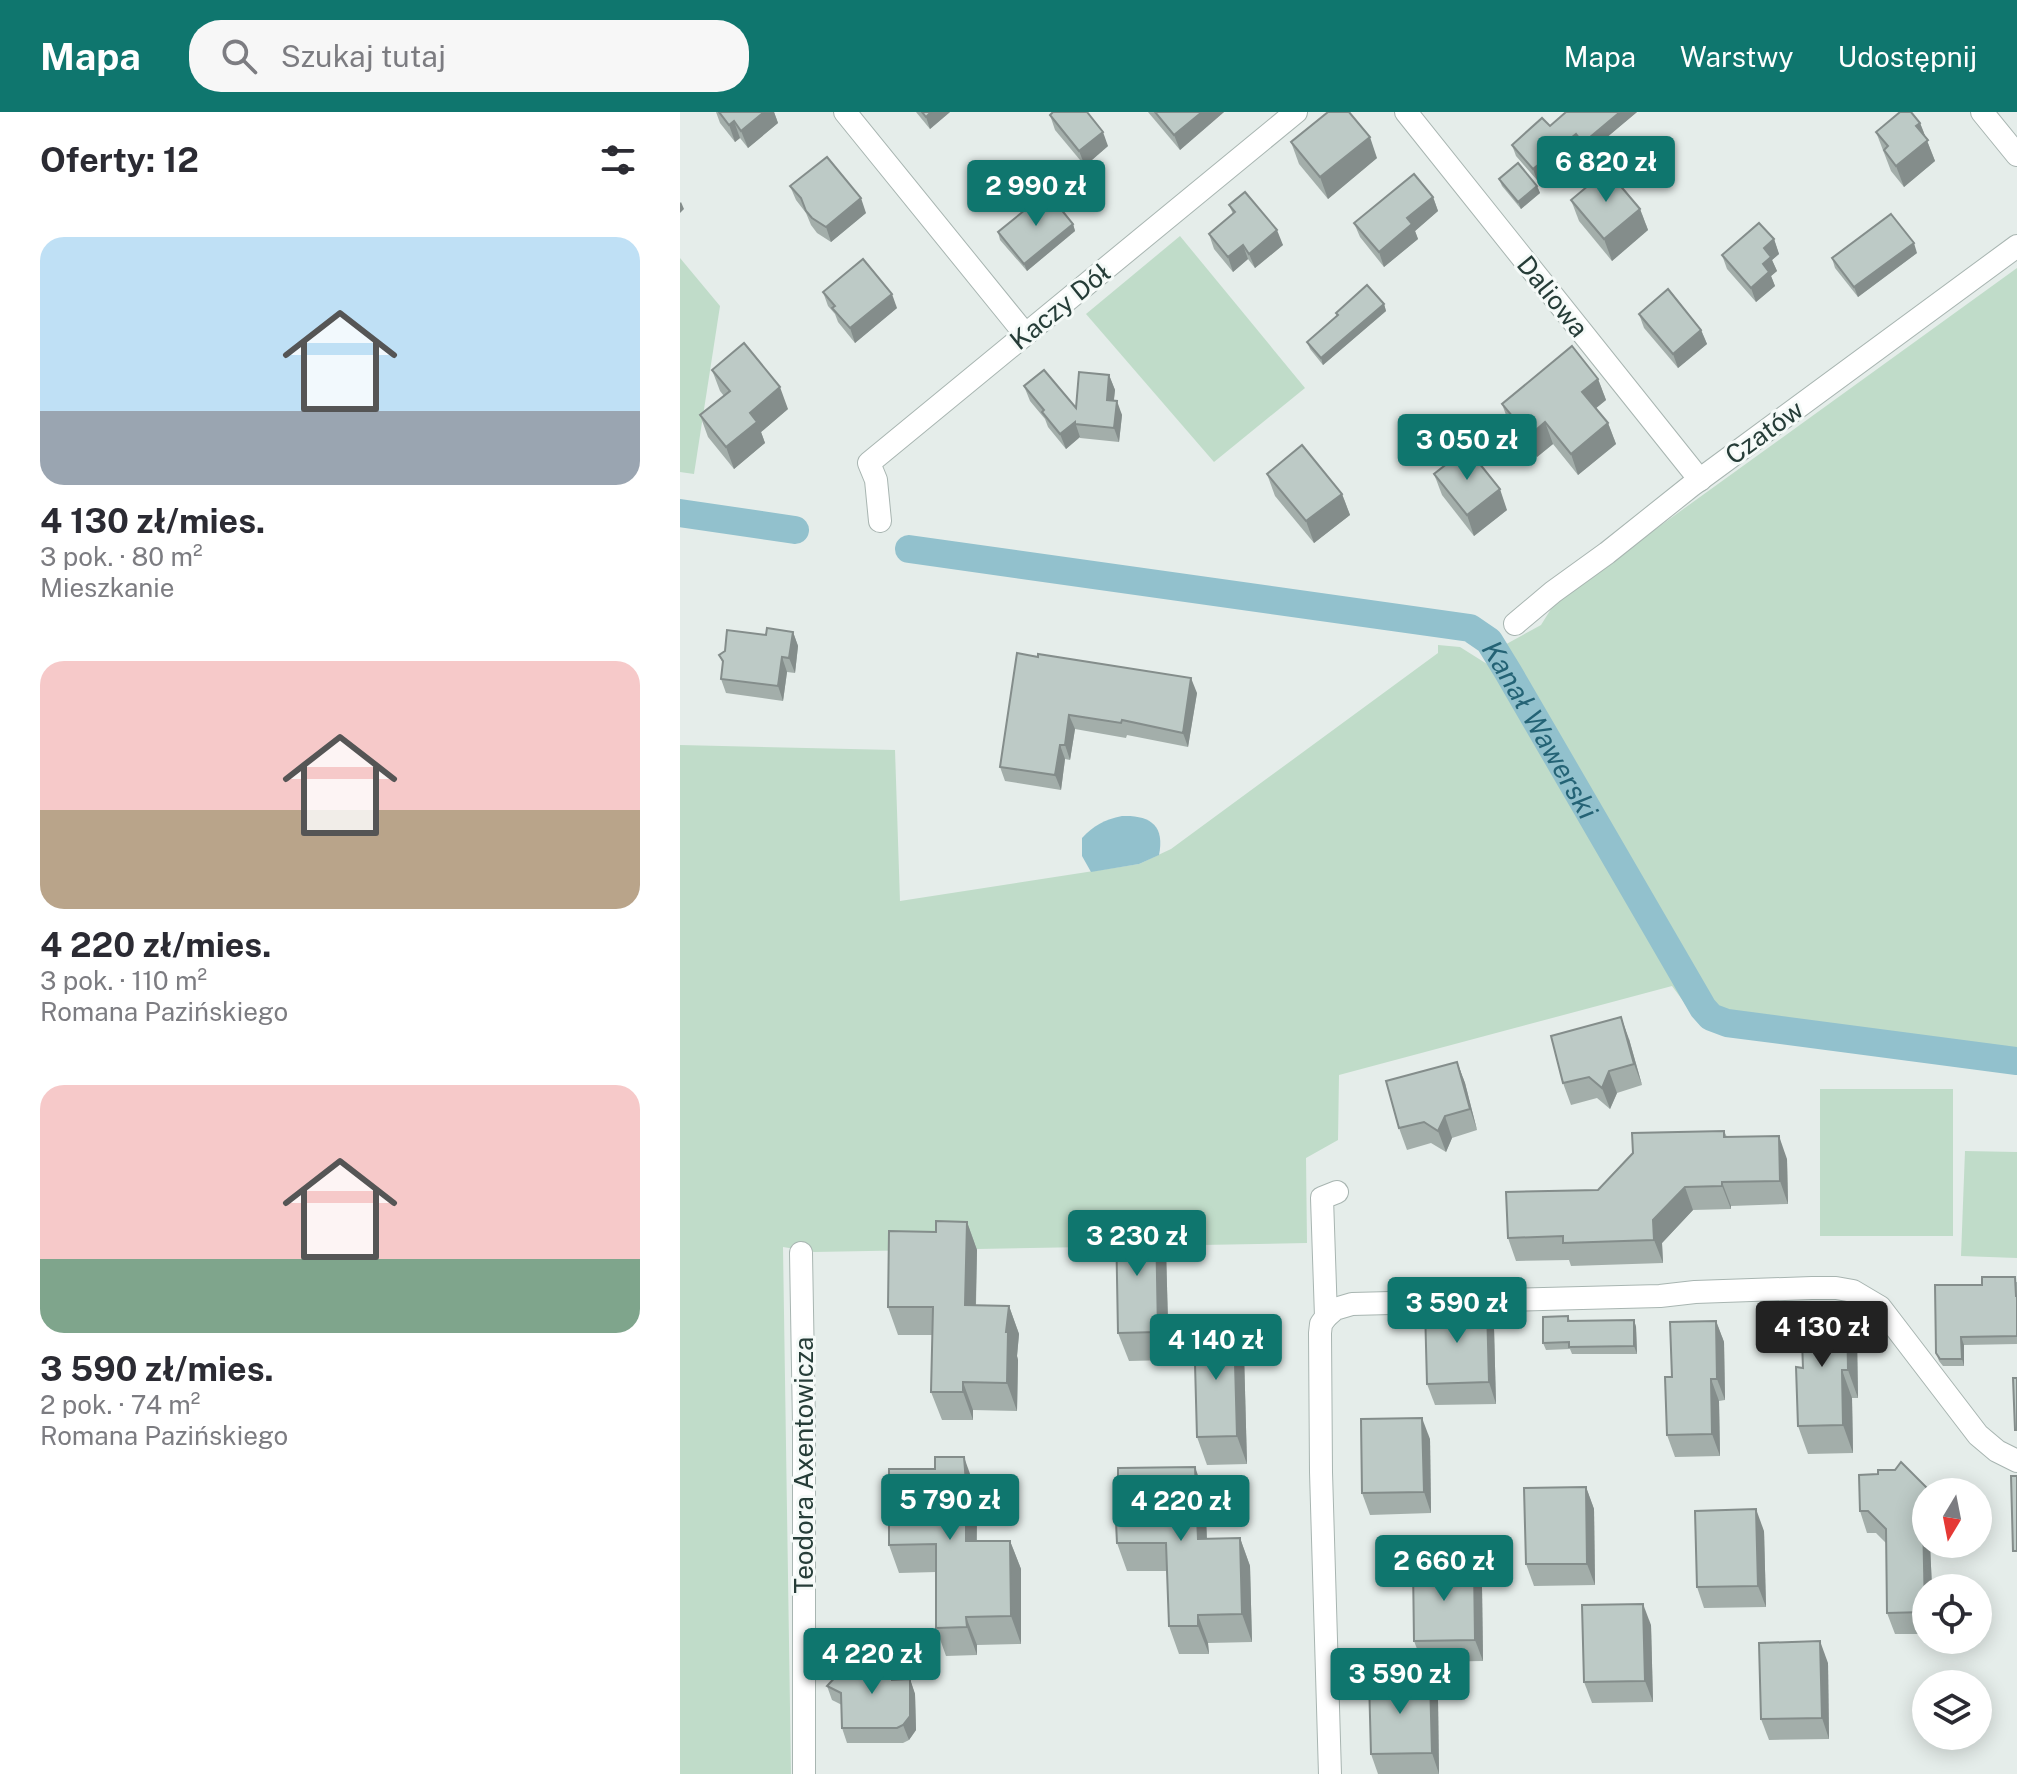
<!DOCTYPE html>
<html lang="pl">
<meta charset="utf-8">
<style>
body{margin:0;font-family:"Public Sans",sans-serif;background:#f7f7f7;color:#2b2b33;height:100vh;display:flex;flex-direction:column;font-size:30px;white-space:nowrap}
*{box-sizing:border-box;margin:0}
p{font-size:26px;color:#7c7c81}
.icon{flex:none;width:44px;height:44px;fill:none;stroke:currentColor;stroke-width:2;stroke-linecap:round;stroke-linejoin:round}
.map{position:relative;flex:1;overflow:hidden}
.sheet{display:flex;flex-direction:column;background:#fff;width:680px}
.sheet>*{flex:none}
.needle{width:52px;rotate:190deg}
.tools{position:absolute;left:1232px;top:1366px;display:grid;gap:16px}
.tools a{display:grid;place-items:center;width:80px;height:80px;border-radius:50%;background:#fff;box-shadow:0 4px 20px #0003;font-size:40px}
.price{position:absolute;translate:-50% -68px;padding:0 18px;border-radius:8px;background:#0f766e;color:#fff;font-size:26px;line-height:52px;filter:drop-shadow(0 2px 4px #0008)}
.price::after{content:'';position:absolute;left:50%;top:48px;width:24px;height:18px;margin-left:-12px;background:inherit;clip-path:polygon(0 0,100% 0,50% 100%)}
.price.selected{background:#222;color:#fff}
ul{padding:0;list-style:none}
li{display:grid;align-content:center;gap:16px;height:424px;padding:0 40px}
li span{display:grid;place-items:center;height:248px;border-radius:24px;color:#555}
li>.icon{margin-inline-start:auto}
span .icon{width:144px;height:144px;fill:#fffc;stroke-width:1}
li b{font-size:34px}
h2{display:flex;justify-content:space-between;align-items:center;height:96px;padding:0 40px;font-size:34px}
header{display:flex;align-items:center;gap:48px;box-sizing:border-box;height:112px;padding:0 40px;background:#0f766e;color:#fff}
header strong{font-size:38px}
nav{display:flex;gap:44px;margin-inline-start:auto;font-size:28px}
.search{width:560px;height:72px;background:#f7f7f7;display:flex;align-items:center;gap:20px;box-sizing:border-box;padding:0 28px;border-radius:32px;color:#7c7c81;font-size:30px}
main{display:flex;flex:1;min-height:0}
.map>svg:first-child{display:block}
</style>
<header>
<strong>Mapa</strong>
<div class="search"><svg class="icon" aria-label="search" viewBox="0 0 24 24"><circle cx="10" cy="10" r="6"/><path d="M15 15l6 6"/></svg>Szukaj tutaj</div>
<nav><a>Mapa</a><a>Warstwy</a><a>Udostępnij</a></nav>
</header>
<main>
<section class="sheet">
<h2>Oferty: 12<svg class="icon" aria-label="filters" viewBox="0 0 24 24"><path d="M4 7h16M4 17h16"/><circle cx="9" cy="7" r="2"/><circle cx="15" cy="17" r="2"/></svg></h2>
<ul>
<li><span style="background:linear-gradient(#bfe0f5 70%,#9aa5b1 0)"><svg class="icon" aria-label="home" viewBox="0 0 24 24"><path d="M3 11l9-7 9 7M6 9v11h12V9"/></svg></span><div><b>4 130 zł/mies.</b><p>3 pok. · 80 m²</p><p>Mieszkanie</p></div></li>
<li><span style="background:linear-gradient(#f6c9c9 60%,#b9a48a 0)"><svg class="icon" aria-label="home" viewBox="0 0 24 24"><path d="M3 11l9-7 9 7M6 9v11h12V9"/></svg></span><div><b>4 220 zł/mies.</b><p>3 pok. · 110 m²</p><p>Romana Pazińskiego</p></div></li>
<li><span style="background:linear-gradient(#f6c9c9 70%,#7fa58c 0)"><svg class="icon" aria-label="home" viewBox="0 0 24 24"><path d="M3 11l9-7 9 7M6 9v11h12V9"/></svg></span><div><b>3 590 zł/mies.</b><p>2 pok. · 74 m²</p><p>Romana Pazińskiego</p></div></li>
</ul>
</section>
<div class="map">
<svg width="1337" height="1662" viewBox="0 0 1337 1662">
<rect width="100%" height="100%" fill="#e5edea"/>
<!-- green -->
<g fill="#c0dcc9">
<polygon points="500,124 625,276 534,350 406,202"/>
<polygon points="0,146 40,194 14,362 0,360"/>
<polygon points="1337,156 1337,940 1107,913 1107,932 1041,922 1012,901 992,874 659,963 658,1028 626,1046 627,1131 134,1140 103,1135 111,1662 0,1662 0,633 215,638 220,789 459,752 491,737 758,541 758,533 780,535 807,552 821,535 861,513 876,489"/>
<rect x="1140" y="977" width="133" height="147"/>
<polygon points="1285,1039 1337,1040 1337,1146 1281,1144"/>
</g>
<!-- water -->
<path fill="#92c1cd" d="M442 704C470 703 485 713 479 743L459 752 411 760 402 744V726C414 713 424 708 442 704Z"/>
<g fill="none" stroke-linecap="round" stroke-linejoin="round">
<!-- canal -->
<g stroke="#92c1cd" stroke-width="28">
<polyline points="0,401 115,418"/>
<path id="s1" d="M229 437 790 516 809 529 828 560 1023 896 1031 905 1047 911 1337 949"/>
</g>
<defs>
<g id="minor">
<polyline points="165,0 345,222"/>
<polyline points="726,0 1020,368"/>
<polyline points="1302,0 1337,43"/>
<polyline points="200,409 196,368 189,351 616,0"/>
<polyline points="835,512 873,480 927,441 1011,374 1337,134"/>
<polyline points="121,1141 124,1312 124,1662"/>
<polyline points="646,1205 655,1197 672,1192 980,1184 1015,1180 1132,1176 1156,1176 1173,1179 1200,1195 1298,1323 1317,1339 1337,1349"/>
<polyline points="650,1662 641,1360 640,1221 641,1212 646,1205 642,1086 657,1080"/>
</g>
</defs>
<!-- minor casing -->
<use href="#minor" stroke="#a8b5b1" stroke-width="24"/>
<!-- minor -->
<use href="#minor" stroke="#fff" stroke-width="22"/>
</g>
<!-- wall -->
<g fill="#a3aeaa">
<polygon points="36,0 94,0 98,11 68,36 60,26 55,30 40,11"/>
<polygon points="236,0 270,0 250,17"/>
<polygon points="468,0 544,0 500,38"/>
<polygon points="886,0 957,0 907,42 900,33 857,68 836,44 832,33 870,14"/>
<polygon points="370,3 428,34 405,54 375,18"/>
<polygon points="1240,11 1255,49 1224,75 1211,59 1196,20"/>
<polygon points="611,30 697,46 648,87 619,52"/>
<polygon points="819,67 857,74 860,81 841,97 822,74"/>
<polygon points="110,74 186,101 151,130 137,121 131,113 126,101 116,88"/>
<polygon points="753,85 758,99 735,119 738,127 704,155 680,125 674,111"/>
<polygon points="891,88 960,97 968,118 932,149 899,109"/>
<polygon points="549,93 603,133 575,156 568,147 553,160 534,137 529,122 553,102"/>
<polygon points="393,112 395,119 347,159 320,128 318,120"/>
<polygon points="1094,127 1099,142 1092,148 1097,159 1091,164 1095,174 1076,190 1047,157 1042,143"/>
<polygon points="1237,141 1178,185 1155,156 1152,146"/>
<polygon points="143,180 217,196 175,231 158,210 155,202 148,194"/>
<polygon points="704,192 706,199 643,253 630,237 627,230 657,204 656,201"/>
<polygon points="959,202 1021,218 1027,232 998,256 964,216"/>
<polygon points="32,258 108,297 81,320 85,331 54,357 28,325 20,303 44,284 40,279"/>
<polygon points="429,263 435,278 434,288 442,303 439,330 400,326 400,325 386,337 368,315 365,307 350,289 344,274 396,296"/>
<polygon points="918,267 926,288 916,296 928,311 936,332 898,363 873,332 857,345 830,314 822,292"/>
<polygon points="587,362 662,382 670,403 634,431 595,384"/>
<polygon points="754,362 827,398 794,424 762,383"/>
<polygon points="113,520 118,534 115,561 107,560 103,589 46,581 41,567 43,552 39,543 86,523"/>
<polygon points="337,541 517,581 508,635 447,623 446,626 395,617 390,648 385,647 381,678 325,669 320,655"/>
<polygon points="949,927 962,973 937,981 930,997 917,986 891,993 883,971"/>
<polygon points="777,950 785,971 797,1018 772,1026 766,1040 751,1031 727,1038 719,1016"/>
<polygon points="1044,1019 1047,1025 1107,1047 1108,1092 1051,1094 1051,1097 1013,1098 982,1131 983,1151 891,1154 889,1148 836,1149 828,1126 918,1078"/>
<polygon points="287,1110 297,1138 296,1194 329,1194 339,1222 337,1244 338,1248 337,1299 293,1298 293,1308 262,1308 251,1280 253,1223 218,1223 208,1195 256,1120"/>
<polygon points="476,1110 486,1138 489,1248 449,1249 438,1221"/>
<polygon points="1337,1170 1337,1232 1284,1233 1284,1254 1263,1254 1259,1249 1256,1241 1302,1173"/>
<polygon points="888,1204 890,1209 954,1208 956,1215 957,1242 892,1242 890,1237 866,1238 863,1231"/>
<polygon points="1036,1209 1044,1230 1045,1288 1039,1289 1040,1344 995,1345 987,1323 992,1265"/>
<polygon points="554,1214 564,1242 567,1352 527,1353 517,1325"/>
<polygon points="814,1216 816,1292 755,1293 747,1272"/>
<polygon points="1177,1227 1178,1286 1172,1286 1173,1341 1128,1342 1118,1314 1123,1256"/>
<polygon points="750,1327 751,1401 690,1403 682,1381"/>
<polygon points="294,1373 297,1399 297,1429 330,1429 341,1457 341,1532 297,1533 297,1543 266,1544 256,1516 256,1460 219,1461 209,1433"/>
<polygon points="906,1375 914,1397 915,1473 854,1474 846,1452"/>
<polygon points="1246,1380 1246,1432 1250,1432 1252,1476 1246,1476 1246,1522 1215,1522 1207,1501 1206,1431 1196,1421 1187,1421 1180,1399"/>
<polygon points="438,1383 525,1383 527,1427 560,1426 570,1454 572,1530 528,1531 529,1542 499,1542 489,1514 487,1459 447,1459 437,1431 443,1396"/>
<polygon points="1084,1419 1086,1495 1024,1496 1017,1475"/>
<polygon points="802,1475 803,1549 742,1550 734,1529"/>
<polygon points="971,1513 973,1590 912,1591 904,1570"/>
<polygon points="212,1550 217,1568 230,1567 235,1582 236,1618 229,1628 223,1631 167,1631 162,1616 162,1593 152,1588 147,1574"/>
<polygon points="1148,1551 1149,1627 1089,1628 1081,1607"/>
<polygon points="750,1567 758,1588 759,1662 698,1662 691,1642"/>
</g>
<!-- shaded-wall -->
<g fill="#848d8b">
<polygon points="84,0 94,0 98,11 68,36 61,19"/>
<polygon points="251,0 270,0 250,17 246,5"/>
<polygon points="522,0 544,0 500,38 494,23"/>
<polygon points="940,0 957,0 907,42 903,31"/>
<polygon points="54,9 60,26 55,30 49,13"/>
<polygon points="1240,11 1255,49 1224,75 1216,54 1236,14"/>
<polygon points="423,20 428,34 405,54 399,39"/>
<polygon points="896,22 900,33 857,68 853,57"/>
<polygon points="690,25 697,46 648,87 640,65"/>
<polygon points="857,74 860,81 841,97 838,90"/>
<polygon points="753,85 758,99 735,119 738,127 704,155 699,140 727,106"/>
<polygon points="181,86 186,101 151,130 146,115"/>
<polygon points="1,90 4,97 0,101 0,91"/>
<polygon points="960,97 968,118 932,149 924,127"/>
<polygon points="393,112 395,119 347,159 344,152"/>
<polygon points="597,118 603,133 575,156 569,142"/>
<polygon points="1094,127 1099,142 1092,148 1097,159 1091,164 1095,174 1076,190 1071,176 1083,152 1084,136"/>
<polygon points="1234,131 1237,141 1178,185 1174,175"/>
<polygon points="563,133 568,147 553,160 548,145"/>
<polygon points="212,182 217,196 175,231 170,216"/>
<polygon points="704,192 706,199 643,253 641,246"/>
<polygon points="1021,218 1027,232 998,256 993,242"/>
<polygon points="429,263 435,278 432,302 427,288"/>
<polygon points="918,267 926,288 910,301 902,280"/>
<polygon points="100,275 108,297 81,320 85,331 54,357 46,335 70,301"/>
<polygon points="437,289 442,303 439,330 434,316"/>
<polygon points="395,310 400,325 386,337 380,322"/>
<polygon points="865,310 873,332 857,345 849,324"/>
<polygon points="928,311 936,332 898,363 891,342"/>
<polygon points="820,377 827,398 794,424 787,403"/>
<polygon points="662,382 670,403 634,431 626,409"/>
<polygon points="113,520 118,534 115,561 109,546"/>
<polygon points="102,545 107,560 103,589 98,574"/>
<polygon points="511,566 517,581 508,635 503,621"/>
<polygon points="389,603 395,617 390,648 385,633"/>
<polygon points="380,633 385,647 381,678 375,663"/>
<polygon points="941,905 949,927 962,973 954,952"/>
<polygon points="777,950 785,971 797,1018 790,997"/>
<polygon points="929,959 937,981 930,997 922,976"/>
<polygon points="765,1004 772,1026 766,1040 758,1019"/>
<polygon points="1099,1024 1107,1047 1108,1092 1100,1069"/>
<polygon points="1042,1070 1051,1094 1051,1097 1042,1074"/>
<polygon points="1005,1075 1013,1098 982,1131 983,1151 974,1128 973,1108"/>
<polygon points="287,1110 297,1138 295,1221 285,1193"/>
<polygon points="476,1110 486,1138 489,1248 478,1220"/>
<polygon points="329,1194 339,1222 337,1244 338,1248 337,1299 327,1271 326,1220"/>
<polygon points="807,1194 814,1216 816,1292 809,1270"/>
<polygon points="1167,1199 1177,1227 1178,1286 1168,1258"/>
<polygon points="954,1208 956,1215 957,1242 954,1234"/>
<polygon points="1036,1209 1044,1230 1045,1288 1037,1267"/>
<polygon points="554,1214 564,1242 567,1352 557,1324"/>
<polygon points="1281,1225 1284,1233 1284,1254 1282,1247"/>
<polygon points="1162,1258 1172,1286 1173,1341 1163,1313"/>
<polygon points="1031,1267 1039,1289 1040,1344 1032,1322"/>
<polygon points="283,1270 293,1298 293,1308 283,1280"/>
<polygon points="742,1306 750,1327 751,1401 744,1380"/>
<polygon points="284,1345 294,1373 297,1399 296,1457 286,1429"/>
<polygon points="515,1355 525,1383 528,1455 518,1427"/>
<polygon points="906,1375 914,1397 915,1473 907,1452"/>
<polygon points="1076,1397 1084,1419 1086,1495 1078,1474"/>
<polygon points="1243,1405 1246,1415 1246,1432 1250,1432 1252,1476 1246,1476 1246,1503"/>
<polygon points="560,1426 570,1454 572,1530 562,1502"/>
<polygon points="330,1429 341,1457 341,1532 331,1504"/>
<polygon points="794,1453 802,1475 803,1549 795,1528"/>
<polygon points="963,1492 971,1513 973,1590 965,1569"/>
<polygon points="518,1503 528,1531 529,1542 518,1514"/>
<polygon points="286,1505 297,1533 297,1543 287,1515"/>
<polygon points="1140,1529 1148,1551 1149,1627 1142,1606"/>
<polygon points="212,1550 217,1565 217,1582 212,1568"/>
<polygon points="230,1567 235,1582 236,1618 229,1628 223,1613"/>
<polygon points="750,1567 758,1588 759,1662 752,1641"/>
</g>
<!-- building -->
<g fill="#bdcac6" stroke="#848d8b" stroke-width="2">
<polygon points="39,0 84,0 61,19 54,9 49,13"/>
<polygon points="242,0 251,0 246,5"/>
<polygon points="373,0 407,0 423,20 399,39 370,3"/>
<polygon points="475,0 522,0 494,23"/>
<polygon points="648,0 669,0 690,25 640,65 611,30"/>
<polygon points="886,0 940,0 903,31 896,22 853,57 832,33 862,6 870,14"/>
<polygon points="1220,0 1231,0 1240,11 1236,14 1248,28 1216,54 1204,38 1208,34 1196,20"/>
<polygon points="147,45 181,86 146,115 132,106 126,99 121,86 110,74"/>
<polygon points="838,51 857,74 838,90 819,67"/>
<polygon points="927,58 960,97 924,127 891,88"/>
<polygon points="734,62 753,85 727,106 732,112 699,140 674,111"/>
<polygon points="367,80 393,112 344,152 318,120"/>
<polygon points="565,80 597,118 569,142 563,133 548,145 529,122 555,100 549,93"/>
<polygon points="1211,102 1234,131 1174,175 1152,146"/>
<polygon points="1079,111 1094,127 1084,136 1091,145 1083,152 1089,160 1071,176 1042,143"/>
<polygon points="183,147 212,182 170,216 152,196 155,194 143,180"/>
<polygon points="687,173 704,192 641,246 627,230 658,203 656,201"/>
<polygon points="988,177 1021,218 993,242 959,202"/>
<polygon points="64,231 100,275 70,301 77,310 46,335 20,303 50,279 32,258"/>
<polygon points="892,234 918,267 902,280 928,311 891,342 865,310 849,324 822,292"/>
<polygon points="364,258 396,296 399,260 429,263 427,288 437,289 434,316 395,312 395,310 380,322 362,300 364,298 344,274"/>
<polygon points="622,333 662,382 626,409 587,362"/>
<polygon points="787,336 820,377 787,403 754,362"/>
<polygon points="87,516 113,520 109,546 102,545 98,574 41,567 43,549 39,543 45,539 47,518 86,523"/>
<polygon points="337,541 358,545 358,542 511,566 503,621 442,608 441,611 389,603 385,633 380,633 375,663 320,655"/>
<polygon points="941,905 954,952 929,959 922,976 909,965 883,971 871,924"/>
<polygon points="777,950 790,997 765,1004 758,1019 744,1010 719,1016 706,969"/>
<polygon points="1044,1019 1044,1025 1099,1024 1100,1069 1042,1070 1042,1074 1005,1075 973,1108 974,1128 883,1131 883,1124 828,1126 826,1080 918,1078 953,1041 952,1021"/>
<polygon points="256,1109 287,1110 285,1193 329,1194 326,1220 328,1220 327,1271 283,1270 283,1280 251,1280 253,1195 208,1195 209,1119 256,1120"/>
<polygon points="476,1110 478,1220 438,1221 436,1111"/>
<polygon points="1302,1165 1335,1165 1336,1184 1337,1184 1337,1224 1281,1225 1282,1247 1260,1247 1256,1241 1255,1173 1302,1173"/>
<polygon points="807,1194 809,1270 747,1272 745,1196"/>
<polygon points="1167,1199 1168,1258 1162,1258 1163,1313 1118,1314 1116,1255 1123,1256 1121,1201"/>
<polygon points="888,1204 888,1209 954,1208 954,1234 889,1235 889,1230 863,1231 863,1205"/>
<polygon points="1036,1209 1037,1267 1031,1267 1032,1322 987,1323 985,1265 992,1265 990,1210"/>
<polygon points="554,1214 557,1324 517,1325 514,1215"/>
<polygon points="1333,1266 1337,1266 1337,1318 1335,1318"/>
<polygon points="742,1306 744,1380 682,1381 681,1307"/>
<polygon points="255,1345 284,1345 286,1371 286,1429 330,1429 331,1504 286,1505 287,1515 256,1516 256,1432 209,1433 209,1357 255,1357"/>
<polygon points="1221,1350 1251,1380 1246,1380 1246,1405 1243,1405 1245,1500 1207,1501 1206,1417 1188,1399 1180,1399 1179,1363 1198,1362 1198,1358 1215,1358"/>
<polygon points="515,1355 518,1427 560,1426 562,1502 518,1503 518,1514 489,1514 486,1431 437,1431 436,1410 448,1385 438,1383 438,1356"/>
<polygon points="1331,1364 1337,1364 1337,1439 1333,1439"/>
<polygon points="906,1375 907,1452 846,1452 844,1376"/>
<polygon points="1076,1397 1078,1474 1017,1475 1015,1399"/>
<polygon points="794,1453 795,1528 734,1529 733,1454"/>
<polygon points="963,1492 965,1569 904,1570 902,1493"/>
<polygon points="1140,1529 1142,1606 1081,1607 1079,1531"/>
<polygon points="161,1550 212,1550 212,1568 230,1567 230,1604 223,1613 217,1616 162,1616 161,1581 147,1574 161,1559"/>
<polygon points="750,1567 752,1641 691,1642 689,1568"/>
</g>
<g text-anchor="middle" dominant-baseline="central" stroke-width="6" stroke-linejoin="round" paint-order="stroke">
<!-- street labels -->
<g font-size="26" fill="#263d38" stroke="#f5faf8">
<text transform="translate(873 184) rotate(51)">Daliowa</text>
<text transform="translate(380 194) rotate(-39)">Kaczy Dół</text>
<text transform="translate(1084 320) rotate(-36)">Czatów</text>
<text transform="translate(123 1353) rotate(-90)">Teodora Axentowicza</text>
</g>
<!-- water labels -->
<g font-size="28" font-style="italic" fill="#246375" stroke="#f5faf8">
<text stroke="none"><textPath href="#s1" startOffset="692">Kanał Wawerski</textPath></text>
</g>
</g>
</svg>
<div class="tools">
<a><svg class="needle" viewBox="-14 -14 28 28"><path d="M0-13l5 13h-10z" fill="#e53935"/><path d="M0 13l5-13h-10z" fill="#7c7c81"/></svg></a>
<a><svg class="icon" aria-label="locate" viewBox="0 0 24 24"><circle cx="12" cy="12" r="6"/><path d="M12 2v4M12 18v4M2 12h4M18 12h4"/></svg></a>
<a><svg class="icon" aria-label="layers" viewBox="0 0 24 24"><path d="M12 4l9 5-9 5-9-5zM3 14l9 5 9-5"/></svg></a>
</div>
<b class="price" style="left:926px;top:92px">6 820 zł</b>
<b class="price" style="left:356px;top:116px">2 990 zł</b>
<b class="price" style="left:787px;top:370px">3 050 zł</b>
<b class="price" style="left:457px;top:1166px">3 230 zł</b>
<b class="price" style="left:777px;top:1233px">3 590 zł</b>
<b class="price selected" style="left:1142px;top:1257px">4 130 zł</b>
<b class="price" style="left:536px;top:1270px">4 140 zł</b>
<b class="price" style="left:270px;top:1430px">5 790 zł</b>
<b class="price" style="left:501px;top:1431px">4 220 zł</b>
<b class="price" style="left:764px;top:1491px">2 660 zł</b>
<b class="price" style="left:192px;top:1584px">4 220 zł</b>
<b class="price" style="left:720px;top:1604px">3 590 zł</b>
</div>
</main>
